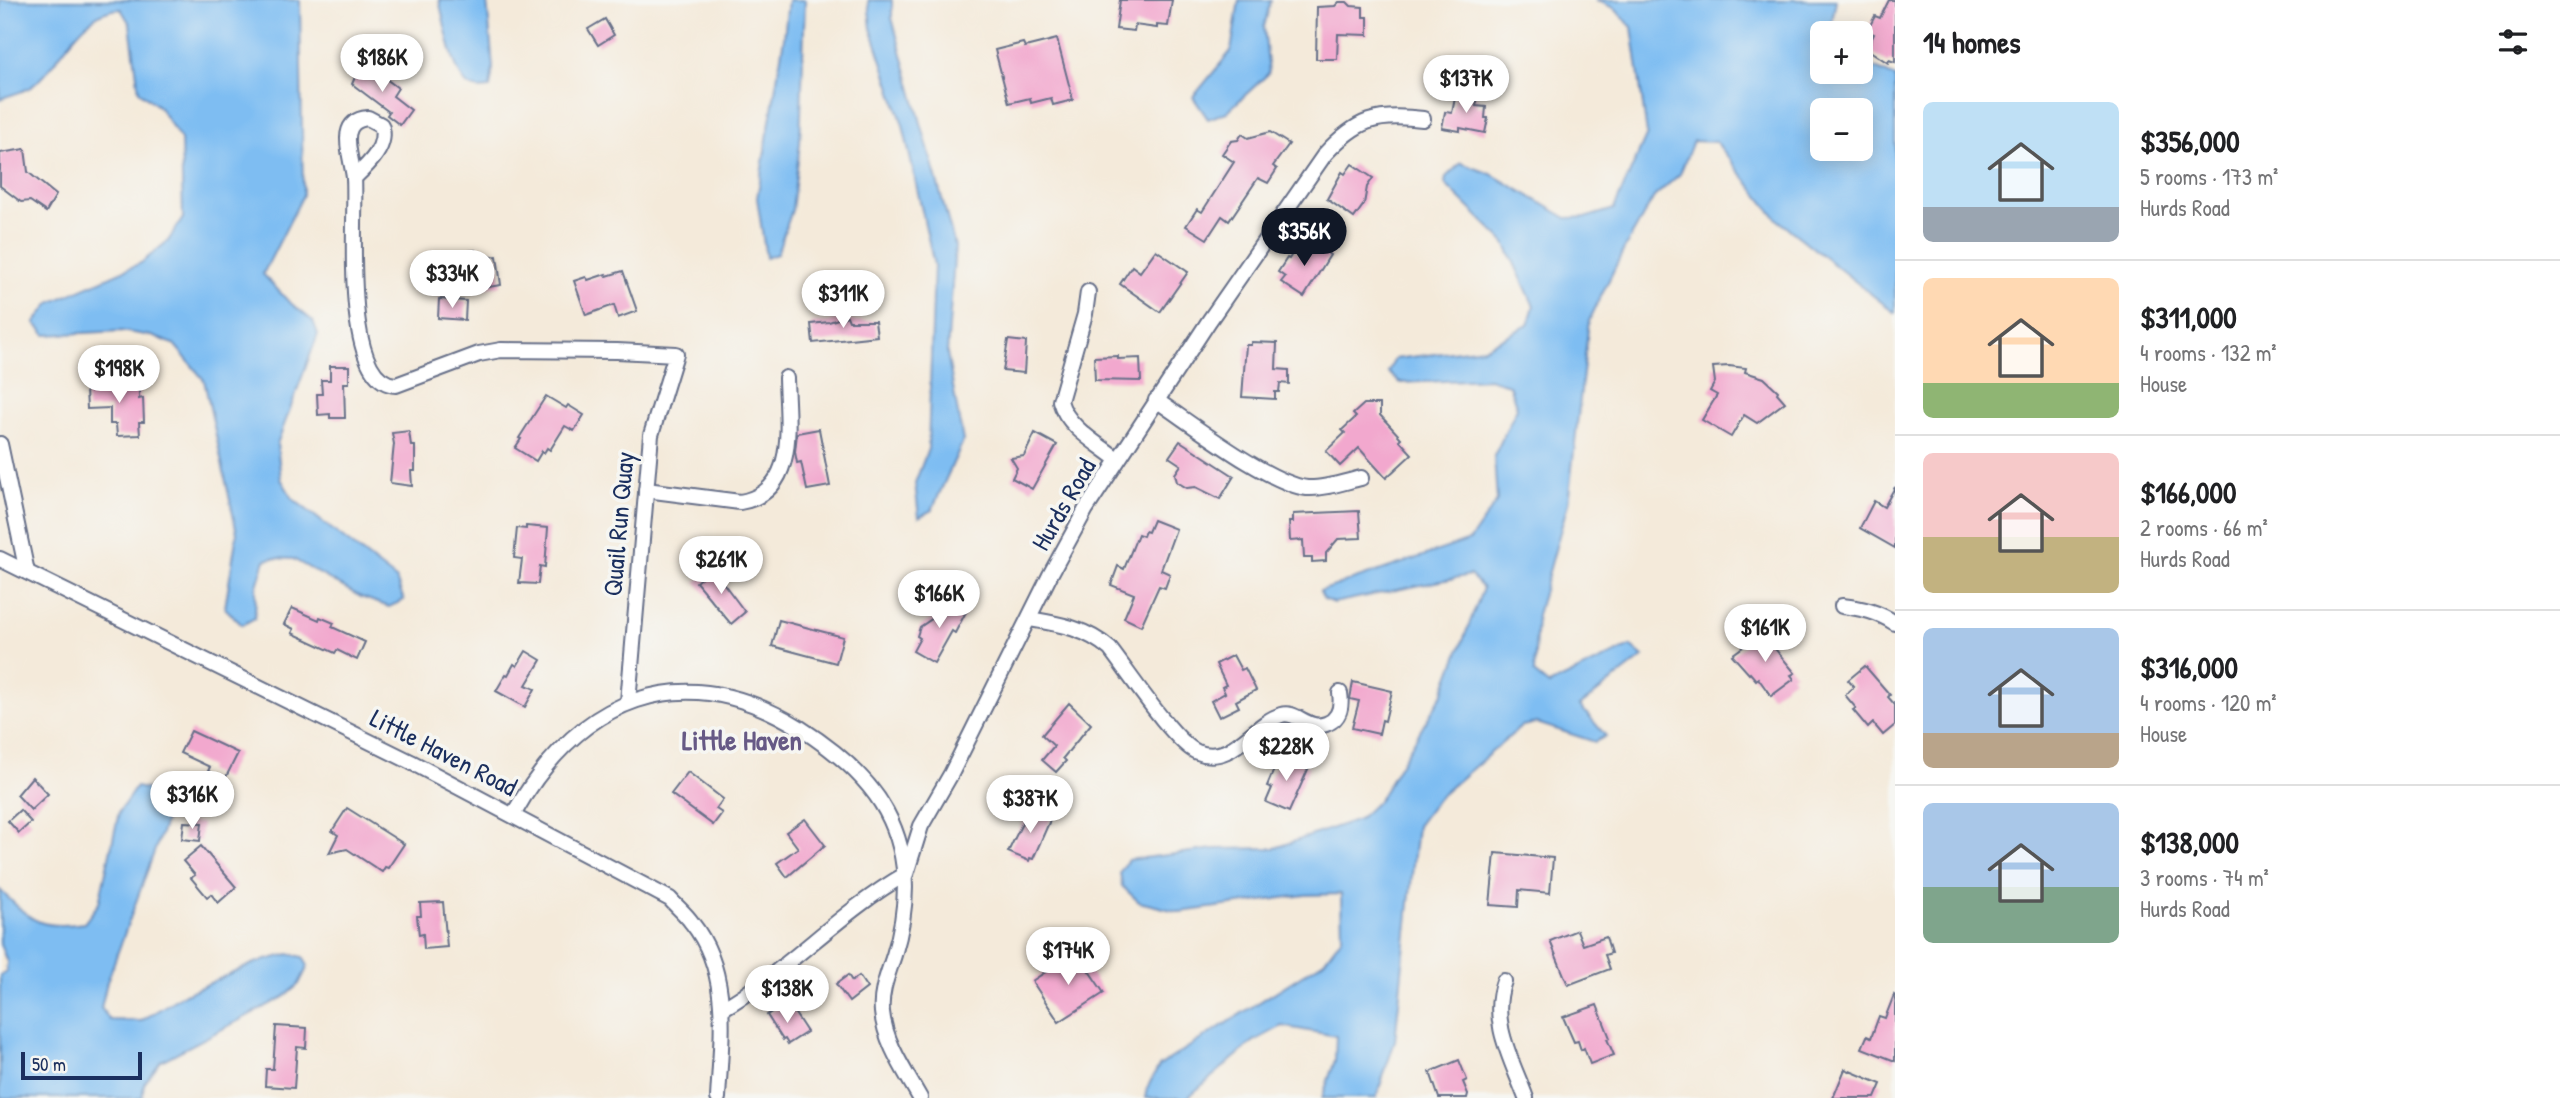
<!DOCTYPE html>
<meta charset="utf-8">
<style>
body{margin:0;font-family:"Patrick Hand",sans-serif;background:#f2f2f2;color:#202124;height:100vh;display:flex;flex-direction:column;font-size:26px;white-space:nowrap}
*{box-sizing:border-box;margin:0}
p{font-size:23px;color:#757577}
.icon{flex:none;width:38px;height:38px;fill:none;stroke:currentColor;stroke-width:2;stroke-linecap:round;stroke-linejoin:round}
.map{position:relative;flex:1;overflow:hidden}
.side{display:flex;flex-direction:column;background:#fff;width:665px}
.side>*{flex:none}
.tools{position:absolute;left:1810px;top:21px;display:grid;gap:14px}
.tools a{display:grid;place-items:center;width:63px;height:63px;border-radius:10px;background:#fff;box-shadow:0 4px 18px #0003;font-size:35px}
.scale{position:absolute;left:21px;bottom:18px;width:121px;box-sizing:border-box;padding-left:7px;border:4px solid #1b2f5e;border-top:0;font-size:19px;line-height:24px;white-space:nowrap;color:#1b2f5e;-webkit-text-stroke:5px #f6f6f2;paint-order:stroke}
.price{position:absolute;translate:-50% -60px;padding:0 16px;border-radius:24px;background:#fff;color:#222;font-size:23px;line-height:46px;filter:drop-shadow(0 2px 4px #0008)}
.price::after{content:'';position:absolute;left:50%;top:42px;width:21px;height:16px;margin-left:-10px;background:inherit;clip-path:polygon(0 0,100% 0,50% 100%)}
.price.current{background:#111827;color:#fff}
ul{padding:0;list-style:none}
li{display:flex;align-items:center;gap:21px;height:175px;padding:0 28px}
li+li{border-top:2px solid #e0e0e0}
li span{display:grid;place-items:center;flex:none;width:196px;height:140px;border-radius:10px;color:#555}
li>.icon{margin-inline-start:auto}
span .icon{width:84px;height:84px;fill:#fffc;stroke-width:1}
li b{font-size:30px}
h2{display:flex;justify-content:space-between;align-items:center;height:84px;padding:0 28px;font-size:30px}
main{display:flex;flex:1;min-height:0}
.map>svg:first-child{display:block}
</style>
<main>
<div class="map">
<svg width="1895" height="1098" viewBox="0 0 1895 1098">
<rect width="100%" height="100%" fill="#f6f6f2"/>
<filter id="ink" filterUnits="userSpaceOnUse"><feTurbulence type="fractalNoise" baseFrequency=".0143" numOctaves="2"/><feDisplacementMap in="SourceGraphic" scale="14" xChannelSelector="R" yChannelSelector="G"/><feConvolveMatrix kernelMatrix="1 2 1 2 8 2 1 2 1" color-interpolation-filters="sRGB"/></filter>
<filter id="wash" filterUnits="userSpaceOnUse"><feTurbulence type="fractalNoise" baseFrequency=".00686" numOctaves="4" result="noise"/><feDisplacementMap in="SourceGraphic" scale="28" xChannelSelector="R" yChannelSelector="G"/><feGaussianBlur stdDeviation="1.57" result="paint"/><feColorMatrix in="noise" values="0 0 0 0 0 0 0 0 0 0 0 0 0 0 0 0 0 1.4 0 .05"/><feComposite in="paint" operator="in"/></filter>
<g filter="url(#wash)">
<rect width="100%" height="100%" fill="#f4eada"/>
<!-- water -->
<g fill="#7ebdf2" stroke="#4c76a8" stroke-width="2" fill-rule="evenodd">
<path d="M0 0H300L303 195 263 274 288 301 313 321 318 334 277 444 281 479 293 499 396 579 404 600 389 607 361 597 293 559 273 558 265 560 256 589 255 618 242 625 225 608 237 533 204 380 174 344 151 336 121 331 46 335 35 323 50 303 141 263 168 241 183 218 181 140 159 107 139 91 130 24 121 9C80 9 60 66 31 87 23 92 9 95 0 99Z"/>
<path d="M439 0H487L493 68 490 88C482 89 475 90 468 85 453 74 444 20 439 0Z"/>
<polygon points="788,0 805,0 800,143 792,210 777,254 766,258 757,198 784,38"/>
<polygon points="868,0 892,0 892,18 955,246 947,353 963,441 932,510 919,517 915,483 928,449 934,265 903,125 871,28"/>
<polygon points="1239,0 1271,0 1264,27 1269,73 1227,112 1208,119 1193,97 1231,51"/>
<path d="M1596 0H1836L1831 28 1833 33H1822V72H1860V61L1895 77V313L1778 220 1716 142 1693 141 1680 174 1654 197 1624 249 1589 321 1568 503 1537 615 1534 673 1549 685 1630 646 1643 657 1580 706 1606 736 1595 742 1537 723 1522 726 1438 798 1417 826 1395 1041 1376 1098H1322L1335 1060 1336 1036 1282 1026 1254 1041 1187 1098H1145L1147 1088 1159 1066 1324 961 1342 937 1341 894 1305 895 1180 912 1139 902 1122 886 1120 872 1128 860 1214 849 1275 848 1359 819 1379 800 1443 693 1483 588 1470 575 1333 603 1324 599 1320 591 1470 540 1497 501 1494 456 1517 408 1509 385 1489 379 1400 383 1388 372 1395 359 1484 348 1528 325 1534 306 1505 243 1445 184 1446 177 1461 163 1491 174 1567 218 1588 217 1614 209 1647 134 1632 27 1614 8ZM1822 110H1860V149H1822Z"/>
<path d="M136 787 149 790 166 804 165 822 107 982 101 1008 110 1020 141 1021 181 996 255 963 289 954 303 957 308 966 299 984 284 997 161 1061 144 1084 142 1098H0V975L6 972 7 962 0 944V890C32 920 37 930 84 923L99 903 119 812Z"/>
</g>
<g id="blocks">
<!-- building -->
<g fill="#f2a8ce">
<polygon points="1120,0 1172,0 1168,26 1157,25 1157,28 1135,25 1134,31 1116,29"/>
<polygon points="1889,0 1895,0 1895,62 1889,60 1888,63 1867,49 1874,34 1867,31 1875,16 1880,18"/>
<polygon points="1339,2 1347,2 1351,6 1363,7 1363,17 1368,17 1368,35 1338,34 1337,59 1316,59 1317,7 1335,6"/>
<polygon points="605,19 614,35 598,45 588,29"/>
<polygon points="1057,39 1073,100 1053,105 1051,98 1031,103 1030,98 1009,103 995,50 1023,43 1025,47"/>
<polygon points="373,69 398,88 393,96 411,110 400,125 387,115 389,112 352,84 356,75 364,73 368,75"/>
<polygon points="1456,93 1478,97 1476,106 1486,107 1485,118 1488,118 1485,133 1460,128 1460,131 1442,128 1445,112 1452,113"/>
<polygon points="1270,132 1289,144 1273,166 1277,169 1268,183 1258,178 1229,221 1222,216 1207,239 1186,226 1197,209 1202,212 1234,162 1222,154 1231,141 1238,140 1242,134 1248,138"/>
<polygon points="25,149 28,172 56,195 46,212 30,201 21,202 0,186 0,153"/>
<polygon points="1352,164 1373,178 1367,187 1364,204 1354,218 1327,199 1342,172 1345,174"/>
<polygon points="1308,240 1330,255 1304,297 1281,282 1285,277 1278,272 1287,258 1289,259 1294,251 1299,254"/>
<polygon points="475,250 476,258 497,256 501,285 464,291 460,252"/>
<polygon points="1156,250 1188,272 1160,312 1120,284 1132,266 1140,272"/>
<polygon points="623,271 637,311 618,318 614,305 586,315 574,281 586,277 588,280 606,274 607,276"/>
<polygon points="439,299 466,301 465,320 438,318"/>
<polygon points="847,316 849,321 875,321 877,336 813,343 811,324 829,322"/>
<polygon points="1008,340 1026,342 1024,373 1003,371"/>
<polygon points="1251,342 1277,343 1276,369 1289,370 1289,384 1280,383 1279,392 1275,392 1275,399 1242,397 1246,345 1251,345"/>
<polygon points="1118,356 1118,359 1140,358 1141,381 1095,380 1094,357"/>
<polygon points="330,366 349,366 349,383 344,383 345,418 330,418 330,414 318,415 317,394 322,394 321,380 330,380"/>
<polygon points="1729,366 1746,368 1745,372 1764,378 1778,391 1777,393 1785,402 1757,423 1744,415 1731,437 1702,420 1717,395 1710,391 1715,382 1713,367"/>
<polygon points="134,378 135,390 139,390 139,399 143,398 144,422 139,422 140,435 117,436 116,424 110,424 110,408 87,409 86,389 102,388 102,380"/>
<polygon points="546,396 566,408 568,405 584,415 574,431 565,426 550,450 547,448 544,453 542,451 536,461 515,448 521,439 519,438"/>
<polygon points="1364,404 1380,404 1380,415 1401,438 1399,440 1412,454 1386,478 1359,448 1340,466 1326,451 1345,433 1342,430 1356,417 1353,414"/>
<polygon points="819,429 830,486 807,490 801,462 797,463 795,452 797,433"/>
<polygon points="409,431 411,446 415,446 415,471 411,471 412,486 390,483 394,444 392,433"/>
<polygon points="1035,433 1057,445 1032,489 1012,478 1017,468 1011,458 1024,456"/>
<polygon points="1180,441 1234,476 1220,499 1196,487 1187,488 1177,482 1175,474 1181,465 1169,457"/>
<polygon points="1895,487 1895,548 1860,528 1874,501 1884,507"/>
<polygon points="1359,511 1361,538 1338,539 1326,553 1326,561 1312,562 1312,558 1304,558 1303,540 1290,541 1289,522 1293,522 1293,514"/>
<polygon points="1153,520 1176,529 1161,570 1170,574 1165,588 1159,586 1141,626 1124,618 1134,594 1111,585 1118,566 1124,569 1138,534 1143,536 1145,531 1148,532"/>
<polygon points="526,526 548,528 545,567 540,566 538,584 519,583 522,559 514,558 517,528 526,529"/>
<polygon points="712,568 745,612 731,624 696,582"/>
<polygon points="944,598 967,610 955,633 952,631 934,663 913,651 920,638 917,636 920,627 933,618"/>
<polygon points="292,608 319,620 320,617 334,623 332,627 365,642 357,660 337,650 335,653 292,633 294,629 284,624"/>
<polygon points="779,620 843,637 836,663 772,646"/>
<polygon points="1762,633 1795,673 1791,675 1794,679 1771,696 1758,678 1756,680 1750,673 1749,674 1732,655"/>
<polygon points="526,651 541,660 526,685 535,689 525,707 496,691 506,674 508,675 514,664 517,666"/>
<polygon points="1233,655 1241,670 1245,668 1256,690 1236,701 1239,707 1219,717 1211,701 1225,693 1222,687 1226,685 1216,664"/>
<polygon points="1865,666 1890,695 1888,697 1895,705 1895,725 1883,735 1873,723 1868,728 1853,710 1856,708 1845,695 1854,687 1848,680"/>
<polygon points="1353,682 1392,691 1385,721 1382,720 1379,734 1352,728 1359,701 1350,699"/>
<polygon points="1069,703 1091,724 1063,758 1066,761 1056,772 1042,760 1054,746 1042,735"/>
<polygon points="191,731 238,753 225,779 208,771 210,767 180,753"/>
<polygon points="1284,756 1309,767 1289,812 1266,802 1272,788 1267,786 1275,767 1278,768"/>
<polygon points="688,772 723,799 716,809 722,813 713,825 671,794"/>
<polygon points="32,777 48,794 31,810 17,795"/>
<polygon points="347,808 404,844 388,868 385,867 382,872 347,849 329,853 338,835 332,831"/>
<polygon points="1029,809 1051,818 1033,859 1030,858 1029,861 1008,852"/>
<polygon points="20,810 31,822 19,833 8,821"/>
<polygon points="805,819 825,845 787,877 777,863 798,848 786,832"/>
<polygon points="184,822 202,823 200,841 182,839"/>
<polygon points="201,846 236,887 218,903 211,894 207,897 191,878 195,875 183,861"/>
<polygon points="1495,853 1553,858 1550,893 1519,890 1518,907 1490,905"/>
<polygon points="443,902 447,947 424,949 423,934 419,935 417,916 421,916 420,903"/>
<polygon points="1577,930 1583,945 1606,937 1611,953 1605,955 1610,969 1568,985 1550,941"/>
<polygon points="1076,952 1104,993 1059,1022 1032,981"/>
<polygon points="848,975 852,981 859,976 867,988 849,1002 836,984"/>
<polygon points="1894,995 1895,996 1895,1061 1862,1048 1867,1036 1871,1038 1879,1016 1885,1018"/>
<polygon points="1597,1005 1610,1038 1607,1039 1614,1055 1590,1064 1584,1048 1581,1050 1578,1041 1574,1042 1563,1017"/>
<polygon points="781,1006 785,1013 792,1009 807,1032 788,1044 785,1039 783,1040 767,1015"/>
<polygon points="276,1026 307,1028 306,1048 297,1047 294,1088 265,1086 266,1069 273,1069"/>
<polygon points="1459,1060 1467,1080 1463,1082 1468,1094 1467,1098 1439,1098 1430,1072"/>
<polygon points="1845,1069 1881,1084 1875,1098 1833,1098"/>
</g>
</g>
</g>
<g filter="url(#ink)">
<use href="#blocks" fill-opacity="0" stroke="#677089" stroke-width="2"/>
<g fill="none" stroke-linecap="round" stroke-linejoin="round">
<defs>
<g id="minor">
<path d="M368 118 381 125C389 146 368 165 354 178 352 157 335 121 368 118Z"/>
<path d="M354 178C357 216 340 383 396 385L479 354 501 350 617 351 676 354 651 435 628 702"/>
<path d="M1088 292 1085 314 1060 401C1067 427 1097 443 1117 459"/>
<path d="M1156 400C1192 424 1268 483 1307 488 1324 489 1344 482 1361 478"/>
<polyline points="0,444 27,572"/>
<path d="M646 490 740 502C799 492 787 423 786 378"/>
<path d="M0 559 411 762 670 899C677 907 686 914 692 923 732 973 721 1039 718 1098"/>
<path d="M1842 606C1862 608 1878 612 1895 623"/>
<path d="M1029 619C1059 624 1086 628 1110 649 1128 672 1174 742 1197 752 1232 766 1251 725 1281 715 1296 710 1308 731 1326 724 1340 719 1342 706 1340 693"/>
<path d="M513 815C578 699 681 654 800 728 833 749 867 776 886 811 911 857 909 906 894 955 888 974 880 992 882 1012 885 1043 905 1071 920 1098"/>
<path d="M1504 981C1489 1022 1512 1060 1526 1098"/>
<path d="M722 1009C788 971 839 912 906 874L921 826 951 774 1050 575 1086 509 1209 321 1325 154C1357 119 1377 113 1423 119"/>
</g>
</defs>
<!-- minor casing -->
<use href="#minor" stroke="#677089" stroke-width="18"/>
<!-- minor -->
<use href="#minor" stroke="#fff" stroke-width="14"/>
</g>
</g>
<g text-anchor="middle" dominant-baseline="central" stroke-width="7" stroke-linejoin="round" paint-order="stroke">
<!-- street labels -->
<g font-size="26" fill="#1b2f5e" stroke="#f6f6f2">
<text transform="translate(1063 504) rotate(-60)">Hurds Road</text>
<text transform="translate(618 524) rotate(-85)">Quail Run Quay</text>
<text transform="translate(444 752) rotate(27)">Little Haven Road</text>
</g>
<!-- neighbourhood labels -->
<g font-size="28" font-weight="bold" fill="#665985" stroke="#f6f6f2">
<text x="742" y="740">Little Haven</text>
</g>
</g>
</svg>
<div class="tools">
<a>+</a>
<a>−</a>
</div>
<div class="scale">50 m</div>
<b class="price" style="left:382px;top:94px">$186K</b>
<b class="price" style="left:1466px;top:115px">$137K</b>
<b class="price current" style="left:1304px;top:268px">$356K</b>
<b class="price" style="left:452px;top:310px">$334K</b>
<b class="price" style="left:843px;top:330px">$311K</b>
<b class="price" style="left:119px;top:405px">$198K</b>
<b class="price" style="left:721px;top:596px">$261K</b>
<b class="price" style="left:939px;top:630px">$166K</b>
<b class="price" style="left:1765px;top:664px">$161K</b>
<b class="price" style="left:1286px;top:783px">$228K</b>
<b class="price" style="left:192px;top:831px">$316K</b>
<b class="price" style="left:1030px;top:835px">$387K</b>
<b class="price" style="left:1068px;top:987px">$174K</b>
<b class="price" style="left:787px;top:1025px">$138K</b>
</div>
<section class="side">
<h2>14 homes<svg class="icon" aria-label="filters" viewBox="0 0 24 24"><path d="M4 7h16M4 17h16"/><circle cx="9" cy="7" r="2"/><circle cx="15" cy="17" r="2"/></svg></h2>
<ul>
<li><span style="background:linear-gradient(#bfe0f5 75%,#9aa5b1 0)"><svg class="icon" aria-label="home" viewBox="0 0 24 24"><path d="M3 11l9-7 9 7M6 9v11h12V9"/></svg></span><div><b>$356,000</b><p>5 rooms · 173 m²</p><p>Hurds Road</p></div></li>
<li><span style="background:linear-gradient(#ffd9b3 75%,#8fb573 0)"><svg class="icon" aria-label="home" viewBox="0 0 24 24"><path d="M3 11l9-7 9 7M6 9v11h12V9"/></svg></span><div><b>$311,000</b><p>4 rooms · 132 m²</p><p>House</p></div></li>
<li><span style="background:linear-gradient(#f6c9c9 60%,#c2b280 0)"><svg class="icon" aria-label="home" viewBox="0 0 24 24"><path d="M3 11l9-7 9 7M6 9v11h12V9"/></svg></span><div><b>$166,000</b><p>2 rooms · 66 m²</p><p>Hurds Road</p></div></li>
<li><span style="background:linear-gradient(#a9c7e8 75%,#b9a48a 0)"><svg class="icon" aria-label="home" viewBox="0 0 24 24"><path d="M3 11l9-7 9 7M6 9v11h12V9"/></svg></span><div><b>$316,000</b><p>4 rooms · 120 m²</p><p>House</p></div></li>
<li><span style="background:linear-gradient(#a9c7e8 60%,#7fa58c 0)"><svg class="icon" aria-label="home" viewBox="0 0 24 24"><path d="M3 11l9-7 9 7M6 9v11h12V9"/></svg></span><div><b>$138,000</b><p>3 rooms · 74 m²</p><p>Hurds Road</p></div></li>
</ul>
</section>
</main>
